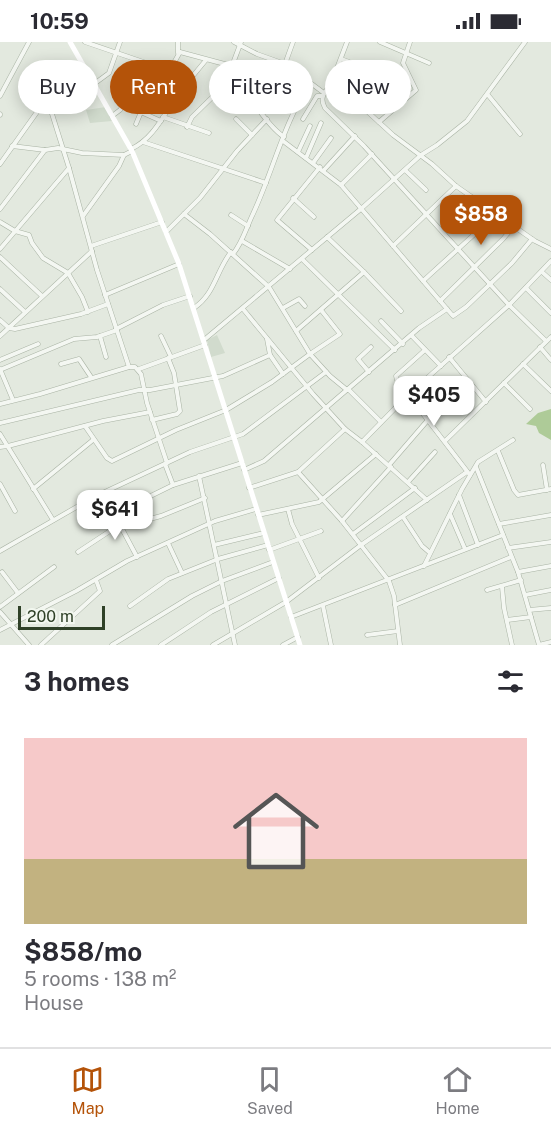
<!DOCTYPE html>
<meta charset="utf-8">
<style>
body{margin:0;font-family:"Public Sans",sans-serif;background:#f7f7f7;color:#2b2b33;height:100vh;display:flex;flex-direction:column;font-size:22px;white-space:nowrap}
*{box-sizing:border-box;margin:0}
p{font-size:20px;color:#7c7c81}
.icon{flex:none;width:33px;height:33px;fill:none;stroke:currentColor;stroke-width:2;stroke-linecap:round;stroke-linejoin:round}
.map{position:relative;height:603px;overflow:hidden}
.drawer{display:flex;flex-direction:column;background:#fff;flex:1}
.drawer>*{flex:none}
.guide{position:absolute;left:18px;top:18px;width:516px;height:54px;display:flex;gap:12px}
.scale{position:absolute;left:18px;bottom:15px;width:87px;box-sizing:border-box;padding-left:6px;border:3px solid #2f4127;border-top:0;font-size:16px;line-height:21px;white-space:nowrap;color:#2f4127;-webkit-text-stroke:4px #f2f7ef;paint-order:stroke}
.price{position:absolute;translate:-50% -51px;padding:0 14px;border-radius:12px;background:#fff;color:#222;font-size:20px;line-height:39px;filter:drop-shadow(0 2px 3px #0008)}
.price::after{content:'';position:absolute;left:50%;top:36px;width:18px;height:14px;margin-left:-9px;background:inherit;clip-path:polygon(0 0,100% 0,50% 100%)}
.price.active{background:#b45309;color:#fff}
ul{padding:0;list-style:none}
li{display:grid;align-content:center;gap:12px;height:318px;padding:0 24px}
li span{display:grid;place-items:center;height:186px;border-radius:0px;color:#555}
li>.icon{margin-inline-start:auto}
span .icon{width:108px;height:108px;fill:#fffc;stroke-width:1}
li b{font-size:26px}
h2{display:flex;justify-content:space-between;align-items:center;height:72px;padding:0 24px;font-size:26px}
.pill{padding:0 21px;border-radius:27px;background:#fff;box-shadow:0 3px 15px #0003;font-size:21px;line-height:54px}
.pill.active{background:#b45309;color:#fff}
.status{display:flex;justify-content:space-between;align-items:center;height:42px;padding:0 30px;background:#fff;direction:ltr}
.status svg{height:16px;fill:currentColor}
.dock{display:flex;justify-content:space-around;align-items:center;height:84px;border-top:2px solid #e1e1e2;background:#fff;font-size:16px;color:#7c7c81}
.dock a{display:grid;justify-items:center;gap:3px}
.dock .active{color:#b45309}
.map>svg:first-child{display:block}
</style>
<div class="status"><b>10:59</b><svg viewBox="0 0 49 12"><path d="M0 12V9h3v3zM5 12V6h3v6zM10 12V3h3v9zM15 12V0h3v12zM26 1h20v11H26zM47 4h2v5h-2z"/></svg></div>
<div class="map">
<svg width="551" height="603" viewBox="0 0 551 603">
<rect width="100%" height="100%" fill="#e3e9df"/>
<!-- built -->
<g fill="#d1dbcd">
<polygon points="106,65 112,79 90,81 86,68"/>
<polygon points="217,293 225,311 211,315 207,298"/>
</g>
<!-- water -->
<polygon fill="#aecb98" points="551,367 551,398 539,391 536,384 526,382 538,371"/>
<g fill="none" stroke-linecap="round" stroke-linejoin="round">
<defs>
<g id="minor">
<polyline points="85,0 161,26 186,42"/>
<polyline points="234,0 257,12 285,22 324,51"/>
<path d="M347 0 334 34V39C327 48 318 54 325 66L364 104 509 263 546 299"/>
<polyline points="380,0 429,21"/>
<polyline points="178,11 178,0"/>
<polyline points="341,17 379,31"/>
<polyline points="285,22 293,0"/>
<polyline points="232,24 241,0"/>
<polyline points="334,39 393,93 432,122 456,144 535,199 551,207"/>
<polyline points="94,42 109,31 120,0"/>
<polyline points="145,43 177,53"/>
<polyline points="488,53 520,92"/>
<polyline points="0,54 29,0"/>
<polyline points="47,56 69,126 97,228 129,325"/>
<polyline points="252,56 290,25"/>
<polyline points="125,63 161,79"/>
<polyline points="0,72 0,73"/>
<path d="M112 74 120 68 135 49 171 26 180 10 232 24C242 44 266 83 284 95"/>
<polyline points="163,75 209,91"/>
<polyline points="236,77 252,93"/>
<polyline points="303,77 317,54 322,54"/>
<polyline points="379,80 416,48 403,21 410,0"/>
<polyline points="136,82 141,70"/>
<polyline points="187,85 192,75 236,32"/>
<polyline points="283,99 341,143 453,274 466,265 512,221 532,197"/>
<polyline points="143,100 266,141"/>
<polyline points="12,104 45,108 58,106 82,111 124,113 132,109"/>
<path d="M131 107C153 97 163 74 177 54 186 42 196 30 206 18"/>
<polyline points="298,110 310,84"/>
<polyline points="306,116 321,81"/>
<polyline points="313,121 331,96"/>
<polyline points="0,122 47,56 81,20"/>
<polyline points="324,128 355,94"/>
<polyline points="406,129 426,148"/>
<polyline points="341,143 372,112"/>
<polyline points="293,156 314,175"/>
<polyline points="0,167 45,108"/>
<polyline points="231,173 248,184"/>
<polyline points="456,173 474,192"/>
<polyline points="83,174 119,124 124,113"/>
<polyline points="0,180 15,189 29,193 32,201 43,216 68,231 82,255 88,270"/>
<polyline points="166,190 200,156 237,109 267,77"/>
<polyline points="327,195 364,230 401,269"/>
<polyline points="242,199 290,227"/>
<polyline points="91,204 162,180"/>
<polyline points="393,204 456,144"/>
<polyline points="0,207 69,126"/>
<polyline points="312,208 277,178 320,125"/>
<path d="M233 212C242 201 246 187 252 174 273 130 283 82 310 41"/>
<polyline points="0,215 42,254"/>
<polyline points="302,217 395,308"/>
<polyline points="542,230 551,238"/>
<polyline points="423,239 479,188 495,171"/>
<polyline points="526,246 551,271"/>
<polyline points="0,247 25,270"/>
<polyline points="105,253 179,222"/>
<polyline points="440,259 503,197 514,184"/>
<path d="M194 266C215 252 216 229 231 210"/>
<polyline points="283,266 299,257 305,264"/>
<polyline points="243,267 313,352 345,387 362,400 427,458"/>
<polyline points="321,268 340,292 310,312 330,334 347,348"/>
<polyline points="0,278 9,286 15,287 81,272 108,262"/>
<polyline points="381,279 403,302"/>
<polyline points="116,287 163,263 190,254"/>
<polyline points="296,289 364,230"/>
<polyline points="0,294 92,209"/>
<polyline points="100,294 106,315"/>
<polyline points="161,294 171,315"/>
<polyline points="412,294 441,324"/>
<polyline points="267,297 270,313"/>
<polyline points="204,298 362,166 421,113 437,103 467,79 525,0"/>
<polyline points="540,305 551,318"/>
<polyline points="425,308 396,334 397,338 470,433"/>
<polyline points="449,315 486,360"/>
<polyline points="0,318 38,302"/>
<polyline points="61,322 79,317 91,335"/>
<polyline points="523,322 551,349"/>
<polyline points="0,327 13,358"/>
<polyline points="139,327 205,303"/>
<polyline points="0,328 74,297 97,295 117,288"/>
<polyline points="369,330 358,317 371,305"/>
<polyline points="504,341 530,367"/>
<polyline points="348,347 381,380"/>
<polyline points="0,362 40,352 129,325 135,325 141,332 147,361 167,421"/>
<polyline points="152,378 177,372 180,369 174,331 168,316"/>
<polyline points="0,381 139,348 150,348 223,334 270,313 283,332"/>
<polyline points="85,384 107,416 112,419 176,388 226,368 272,340 310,312 269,245 210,192 184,172"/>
<polyline points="0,392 53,478"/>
<polyline points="445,399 551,295"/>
<polyline points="362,400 408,353 509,263 551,219"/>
<polyline points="0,405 8,404 103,379 150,370"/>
<polyline points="498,409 514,448 518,453 551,447"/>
<polyline points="165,422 173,443"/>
<polyline points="389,423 465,335"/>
<polyline points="543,423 547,448"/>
<polyline points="476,425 518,530 539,603 551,600"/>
<polyline points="244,428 264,419 419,286 447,267"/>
<polyline points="298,430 342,479 389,539 394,554 400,603"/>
<polyline points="199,434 235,603"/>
<polyline points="408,440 435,410"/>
<polyline points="0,442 15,469"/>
<polyline points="249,446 298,430 345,387"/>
<polyline points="33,447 93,398"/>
<polyline points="103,451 137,515"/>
<polyline points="459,453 478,503"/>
<polyline points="288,467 292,482 319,536"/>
<polyline points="114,472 173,443 242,421"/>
<polyline points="450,472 465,507"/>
<polyline points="258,473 319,460 376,412"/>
<polyline points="403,475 422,504 429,510"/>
<polyline points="342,479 391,425"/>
<polyline points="499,482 551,473"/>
<polyline points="120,485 161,474 205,456"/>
<polyline points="353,492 415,446"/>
<polyline points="168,501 182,531"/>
<polyline points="214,503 264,491"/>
<polyline points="508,506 551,500"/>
<polyline points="269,508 321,489"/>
<polyline points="0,509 94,455 190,410 243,392 326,330"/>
<polyline points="78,510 119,483"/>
<polyline points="424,524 462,447 478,420 513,398"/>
<polyline points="2,530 18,551"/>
<polyline points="518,530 551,524"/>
<polyline points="502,545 504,566 512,603"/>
<polyline points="487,548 521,538"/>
<polyline points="525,553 551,548"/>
<polyline points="395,563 511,515"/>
<polyline points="130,564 168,537 218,517 268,503"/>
<polyline points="323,564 331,603"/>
<polyline points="0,565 54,525"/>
<polyline points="529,568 551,566"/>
<polyline points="0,570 29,603"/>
<polyline points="291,575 503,493"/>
<polyline points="507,578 531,575"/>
<polyline points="0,588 76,549 127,519 215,479 256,467"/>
<polyline points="367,593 398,589"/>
<polyline points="41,603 100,549 96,538"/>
<polyline points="112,603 192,554 222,539 273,520"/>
<polyline points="161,603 211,570 279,536"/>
<polyline points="213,603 286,560 361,503 467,430"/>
<polyline points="283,603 298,595"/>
</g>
</defs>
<!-- minor casing -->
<use href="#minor" stroke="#a9b3a4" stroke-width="5"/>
<!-- minor -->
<use href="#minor" stroke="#f4f7f2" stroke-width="4"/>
<!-- secondary -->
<polyline stroke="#fff" stroke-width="5" points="70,0 132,109 179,222 300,603"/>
</g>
</svg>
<div class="scale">200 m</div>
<b class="price active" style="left:481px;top:204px">$858</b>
<b class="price" style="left:434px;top:385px">$405</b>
<b class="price" style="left:115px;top:499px">$641</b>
<div class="guide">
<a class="pill">Buy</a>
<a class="pill active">Rent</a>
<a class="pill">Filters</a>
<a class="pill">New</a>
</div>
</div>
<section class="drawer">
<h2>3 homes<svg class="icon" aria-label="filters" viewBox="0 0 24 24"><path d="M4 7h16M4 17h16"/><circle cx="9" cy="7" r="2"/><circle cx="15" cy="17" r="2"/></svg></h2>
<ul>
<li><span style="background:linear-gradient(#f6c9c9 65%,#c2b280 0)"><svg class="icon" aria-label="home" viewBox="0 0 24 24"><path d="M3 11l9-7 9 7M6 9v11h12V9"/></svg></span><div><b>$858/mo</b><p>5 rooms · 138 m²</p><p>House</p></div></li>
</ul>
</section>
<nav class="dock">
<a class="active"><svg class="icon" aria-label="map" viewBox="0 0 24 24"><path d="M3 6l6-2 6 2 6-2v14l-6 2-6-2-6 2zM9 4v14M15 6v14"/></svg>Map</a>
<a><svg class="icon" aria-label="saved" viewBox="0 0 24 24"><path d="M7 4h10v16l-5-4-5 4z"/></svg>Saved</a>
<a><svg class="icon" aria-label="home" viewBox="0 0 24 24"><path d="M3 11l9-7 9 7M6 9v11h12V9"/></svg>Home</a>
</nav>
